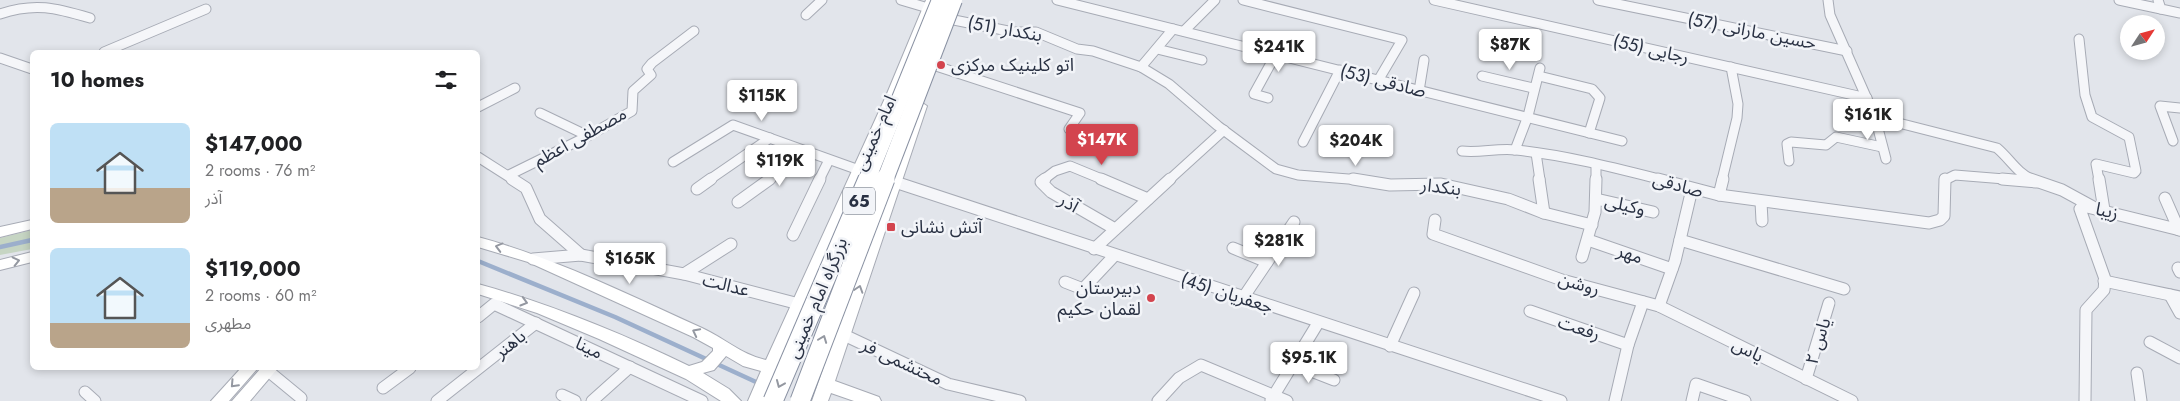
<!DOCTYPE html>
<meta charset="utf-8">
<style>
body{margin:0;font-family:Jost,"Noto Sans Arabic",sans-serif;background:#f6f6f6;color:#202124;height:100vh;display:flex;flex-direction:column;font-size:19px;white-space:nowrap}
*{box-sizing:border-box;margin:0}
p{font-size:16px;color:#757577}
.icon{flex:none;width:28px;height:28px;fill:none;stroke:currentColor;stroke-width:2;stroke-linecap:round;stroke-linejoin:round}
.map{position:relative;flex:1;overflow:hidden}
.sheet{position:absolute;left:30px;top:50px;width:450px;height:320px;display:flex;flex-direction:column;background:#fff;border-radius:8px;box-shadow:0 2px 8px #0003}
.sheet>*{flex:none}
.needle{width:32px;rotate:54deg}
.fabs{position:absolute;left:2120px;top:15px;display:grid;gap:10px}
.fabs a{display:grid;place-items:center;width:45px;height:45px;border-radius:50%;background:#fff;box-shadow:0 2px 8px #0003;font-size:25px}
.price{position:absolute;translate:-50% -42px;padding:0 11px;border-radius:5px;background:#fff;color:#222;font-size:16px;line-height:32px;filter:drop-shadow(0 1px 2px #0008)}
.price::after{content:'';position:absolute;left:50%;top:30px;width:15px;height:11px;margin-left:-8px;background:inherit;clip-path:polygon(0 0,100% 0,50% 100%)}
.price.selected{background:#d3444e;color:#fff}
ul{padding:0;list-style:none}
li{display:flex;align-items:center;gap:15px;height:125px;padding:0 20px}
li span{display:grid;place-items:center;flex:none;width:140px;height:100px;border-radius:8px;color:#555}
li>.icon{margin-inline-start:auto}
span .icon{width:60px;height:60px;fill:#fffc;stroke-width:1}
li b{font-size:21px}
h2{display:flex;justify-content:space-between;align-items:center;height:60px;padding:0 20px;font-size:21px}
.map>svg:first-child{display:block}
</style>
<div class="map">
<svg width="2180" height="401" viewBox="0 0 2180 401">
<rect width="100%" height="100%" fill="#e2e5eb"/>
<!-- green -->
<polygon fill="#c6d5c3" points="32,230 32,249 0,255 0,238"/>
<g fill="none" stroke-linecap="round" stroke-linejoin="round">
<!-- stream -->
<g stroke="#9cafcc" stroke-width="4.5">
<polyline points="0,247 32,240"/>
<polyline points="478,261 615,317 756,382"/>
</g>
<defs>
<g id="street-far1">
<polyline points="901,0 928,8"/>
<polyline points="1057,0 1622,141"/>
<polyline points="1243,0 1402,40 1379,79"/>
<polyline points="1434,0 1867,98"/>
<polyline points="1598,0 1847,51"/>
<path d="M1828 0 1830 15 1875 117 1997 148C2011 160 2016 172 2033 180"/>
<polyline points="2119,0 2161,9"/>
<polyline points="2158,0 2161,9 2180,13"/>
<path d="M0 14C35 2 56 8 90 18"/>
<polyline points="806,15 822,0"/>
<polyline points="954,20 1013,32 1036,32 1077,49 1093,51 1141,67 1169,84 1218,126 1276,169 1298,175 1361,180"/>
<polyline points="1184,31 1215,0"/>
<polyline points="2079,39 2085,95 2092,117 2129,137 2136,171 2134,173 2096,164 2099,180"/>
<polyline points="1157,49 1202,60"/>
<polyline points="104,52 206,9"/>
<polyline points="0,58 32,69"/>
<polyline points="936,66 1080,113 1069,129"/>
<polyline points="1141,67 1173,29"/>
<polyline points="1482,76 1533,88"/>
<polyline points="1539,76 1592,89 1600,98 1589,133"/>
<polyline points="1419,91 1424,60"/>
<polyline points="1268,98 1254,94 1276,54"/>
<polyline points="478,107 515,88"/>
<polyline points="540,113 588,136"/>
<polyline points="1875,117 1886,159"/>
<polyline points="2173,141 2160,106 2180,108"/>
<polyline points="1303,142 1340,70"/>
<polyline points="1515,150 1528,116 1540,68"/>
<path d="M1462 151C1480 153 1497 148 1516 150 1565 155 1615 168 1663 180"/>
<polyline points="1536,153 1540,180"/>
<polyline points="478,157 514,180"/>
<polyline points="1789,161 1787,144 1791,142 1826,145 1836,137 1882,147"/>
<polyline points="673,162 733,125 859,170"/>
<polyline points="509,175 588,136 632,111 633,91 651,75 647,69 652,63 694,31"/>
<polyline points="709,180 770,138"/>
<polyline points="768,180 808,152"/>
<polyline points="819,180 829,160"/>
<polyline points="1043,180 1055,171 1070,166 1104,180"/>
<polyline points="1169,180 1224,130"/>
<polyline points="1596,180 1596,165"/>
<polyline points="1722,180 1737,118 1738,104 1731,67"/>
<polyline points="1945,180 1955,175 2017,180"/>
</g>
<g id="street">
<polyline points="512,179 526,188 540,219 581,255"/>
<polyline points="1045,179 1041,182 1051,192 1115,229"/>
<polyline points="1101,179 1148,199"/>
<polyline points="1353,179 1390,185 1441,184 1508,199 1544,213 1592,225"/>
<polyline points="1539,179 1544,213"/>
<polyline points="1658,179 1719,195 1929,223 1940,220 1944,216 1945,179"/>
<polyline points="2002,179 2036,182"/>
<polyline points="2030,179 2062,190 2095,208"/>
<polyline points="2099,179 2104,210"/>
<polyline points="895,182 1561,401"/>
<polyline points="697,189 711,179"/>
<polyline points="1719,195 1723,179"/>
<polyline points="2165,198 2179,230"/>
<polyline points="1596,199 1653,212"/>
<polyline points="738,202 770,179"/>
<polyline points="1761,202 1762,221"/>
<polyline points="1435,220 1433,234 1562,280 1659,306 1852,401"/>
<polyline points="793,235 820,179"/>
<polyline points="1588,240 1672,269"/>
<polyline points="1680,240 1844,289"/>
<polyline points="1233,248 1267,262"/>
<polyline points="1094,249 1170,179"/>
<polyline points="1582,257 1595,212 1596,179"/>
<polyline points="533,259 581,255 684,274 799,304"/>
<polyline points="2178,268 2180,272"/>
<polyline points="684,274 731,244"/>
<polyline points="2104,281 2180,297"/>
<polyline points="1065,282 1083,289 1114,256"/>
<polyline points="2170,295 2180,313"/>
<polyline points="1243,298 1294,222"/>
<polyline points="1659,306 1675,261 1692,189"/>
<polyline points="1530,311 1628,345"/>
<polyline points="478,317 494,304 702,401"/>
<polyline points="844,335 948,384 1020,401"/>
<polyline points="2150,342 2180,358"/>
<polyline points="1390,346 1414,293"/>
<polyline points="1293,364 1334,380"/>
<polyline points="267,370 301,398"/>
<polyline points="2137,373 2141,401"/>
<polyline points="1806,379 1829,303"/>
<polyline points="383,388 410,368"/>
<polyline points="85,392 95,401"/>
<polyline points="562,395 575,401"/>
<polyline points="1271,400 1318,323"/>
<polyline points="437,401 536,323"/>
<polyline points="592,401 630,367"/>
<polyline points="1158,401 1179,378 1201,365 1287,401"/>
<polyline points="1615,401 1628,345 1643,302"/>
<polyline points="1692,401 1696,384 1745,401"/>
<polyline points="2085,401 2086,310 2104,290 2105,279 2080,209 2083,206 2180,230"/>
</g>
<g id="secondary">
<path d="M926 0H936L898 96 764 401H748L761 371 743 366 726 356 714 370 703 373 729 389 741 401H721L686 379 599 339 537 313 478 294V284C550 304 621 333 689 366L702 362 713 351V348L693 337 528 262 478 247V237C555 258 629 295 702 328 724 338 742 355 766 360L886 96Z"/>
<polygon points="921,102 927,106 835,381 879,397 881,401 854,401 831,393 828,401 812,401 915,106"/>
<polygon points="32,220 32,229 0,237 0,227"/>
<polygon points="32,252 32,262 0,270 0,260"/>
<polygon points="241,368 258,368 229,401 211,401"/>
<polygon points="261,368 278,368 250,401 232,401"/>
</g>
</defs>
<!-- street-far1 casing -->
<use href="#street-far1" stroke="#a7abb5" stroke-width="11"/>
<!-- street casing -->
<use href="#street" stroke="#a7abb5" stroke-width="13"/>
<!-- secondary casing -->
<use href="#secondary" stroke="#a7abb5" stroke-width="2"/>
<!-- street-far1 -->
<use href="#street-far1" stroke="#f5f6f9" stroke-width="9"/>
<!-- street -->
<use href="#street" stroke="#f5f6f9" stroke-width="11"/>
<!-- secondary -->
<use href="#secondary" fill="#fff" fill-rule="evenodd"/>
<defs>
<g id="highway-bridge-far1">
<polyline points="867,180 940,0"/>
<polyline points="885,180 954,0"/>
</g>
<g id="highway-bridge">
<polyline points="773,401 868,179"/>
<polyline points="800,401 885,179"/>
</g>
</defs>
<!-- highway-bridge-far1 casing -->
<use href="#highway-bridge-far1" stroke="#8991a2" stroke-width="18" stroke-linecap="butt"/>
<!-- highway-bridge casing -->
<use href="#highway-bridge" stroke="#8991a2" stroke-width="21" stroke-linecap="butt"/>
<!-- highway-bridge-far1 -->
<use href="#highway-bridge-far1" stroke="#fff" stroke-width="16"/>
<!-- highway-bridge -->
<use href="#highway-bridge" stroke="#fff" stroke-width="19"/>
</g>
<!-- one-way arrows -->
<defs><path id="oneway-chevron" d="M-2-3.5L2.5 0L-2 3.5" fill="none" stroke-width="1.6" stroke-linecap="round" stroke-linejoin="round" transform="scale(1.25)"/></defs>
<g stroke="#9498a1">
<use href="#oneway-chevron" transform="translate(499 247) rotate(-165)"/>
<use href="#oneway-chevron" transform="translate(16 261) rotate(-13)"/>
<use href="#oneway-chevron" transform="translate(859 289) rotate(-72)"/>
<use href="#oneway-chevron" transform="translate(524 302) rotate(16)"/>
<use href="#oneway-chevron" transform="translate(696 332) rotate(-153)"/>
<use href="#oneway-chevron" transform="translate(823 339) rotate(-69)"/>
<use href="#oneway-chevron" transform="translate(234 384) rotate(133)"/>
<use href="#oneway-chevron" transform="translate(780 384) rotate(113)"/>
</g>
<!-- markers -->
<g fill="#d3444e" stroke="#f2f4f8" stroke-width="2">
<circle cx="941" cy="65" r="5"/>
<rect x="886" y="222" width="10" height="10" rx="2.5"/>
<circle cx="1151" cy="298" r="5"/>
</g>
<g text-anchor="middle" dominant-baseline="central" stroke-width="5" stroke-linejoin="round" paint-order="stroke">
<!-- shield labels -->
<rect fill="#f2f4f8" stroke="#656c79" stroke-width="1" x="843" y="187.5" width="32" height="27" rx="4"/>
<g font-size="16" font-weight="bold" fill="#293143">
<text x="859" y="201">65</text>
</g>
<!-- street labels -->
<g font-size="18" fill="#293143" stroke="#f2f4f8">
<text transform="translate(1005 29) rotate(10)">بنکدار (51)</text>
<text transform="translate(1752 31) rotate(11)">حسین مارانی (57)</text>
<text transform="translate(1651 49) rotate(13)">رجایی (55)</text>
<text transform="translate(1383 81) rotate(14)">صادقی (53)</text>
<text transform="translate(875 133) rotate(-66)">امام خمینی</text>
<text transform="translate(580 137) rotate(-29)">مصطفی اعظم</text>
<text transform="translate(1678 185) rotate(15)">صادقی</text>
<text transform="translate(1441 187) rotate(7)">بنکدار</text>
<text transform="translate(1069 203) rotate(30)">آذر</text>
<text transform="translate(1625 205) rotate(13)">وکیلی</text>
<text transform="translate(2107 211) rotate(13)">زیبا</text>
<text transform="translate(1630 254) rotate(19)">مهر</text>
<text transform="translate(1579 284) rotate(16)">روشن</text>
<text transform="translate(726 285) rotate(14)">عدالت</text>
<text transform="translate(1227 293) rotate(18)">جعفریان (45)</text>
<text transform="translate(817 298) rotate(-67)">بزرگراه امام خمینی</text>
<text transform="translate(1579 328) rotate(19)">رفعت</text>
<text transform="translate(1818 341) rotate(-73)">یاس ۲</text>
<text transform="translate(510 344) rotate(-38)">باهنر</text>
<text transform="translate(589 348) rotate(25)">مینا</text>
<text transform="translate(1748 350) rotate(26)">یاس</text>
<text transform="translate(902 362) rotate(25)">محتشمی فر</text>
</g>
<!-- poi labels -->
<g font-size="18" fill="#293143" stroke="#f2f4f8" text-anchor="start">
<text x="951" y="65">اتو کلینیک مرکزی</text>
<text x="901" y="227">آتش نشانی</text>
<text x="1141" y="288" text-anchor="end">دبیرستان<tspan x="1141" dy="21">لقمان حکیم</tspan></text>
</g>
</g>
</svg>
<div class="fabs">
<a><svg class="needle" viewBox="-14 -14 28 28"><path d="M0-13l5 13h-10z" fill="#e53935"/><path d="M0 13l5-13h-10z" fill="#757577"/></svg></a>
</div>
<b class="price" style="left:1510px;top:71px">$87K</b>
<b class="price" style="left:1279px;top:73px">$241K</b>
<b class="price" style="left:762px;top:122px">$115K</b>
<b class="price" style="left:1868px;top:141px">$161K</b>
<b class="price selected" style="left:1102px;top:166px">$147K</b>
<b class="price" style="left:1356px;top:167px">$204K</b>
<b class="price" style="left:780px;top:187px">$119K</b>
<b class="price" style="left:1279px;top:267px">$281K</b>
<b class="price" style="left:630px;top:285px">$165K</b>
<b class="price" style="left:1309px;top:384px">$95.1K</b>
<section class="sheet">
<h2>10 homes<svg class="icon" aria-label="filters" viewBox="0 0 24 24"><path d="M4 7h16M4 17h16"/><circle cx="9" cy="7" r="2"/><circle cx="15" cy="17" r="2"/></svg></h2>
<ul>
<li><span style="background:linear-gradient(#bfe0f5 65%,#b9a48a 0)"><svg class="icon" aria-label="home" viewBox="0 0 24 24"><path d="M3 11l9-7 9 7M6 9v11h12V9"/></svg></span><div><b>$147,000</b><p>2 rooms · 76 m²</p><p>آذر</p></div></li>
<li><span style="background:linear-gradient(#bfe0f5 75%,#b9a48a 0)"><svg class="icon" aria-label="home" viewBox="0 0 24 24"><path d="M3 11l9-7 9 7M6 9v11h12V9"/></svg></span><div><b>$119,000</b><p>2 rooms · 60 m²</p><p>مطهری</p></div></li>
</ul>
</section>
</div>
